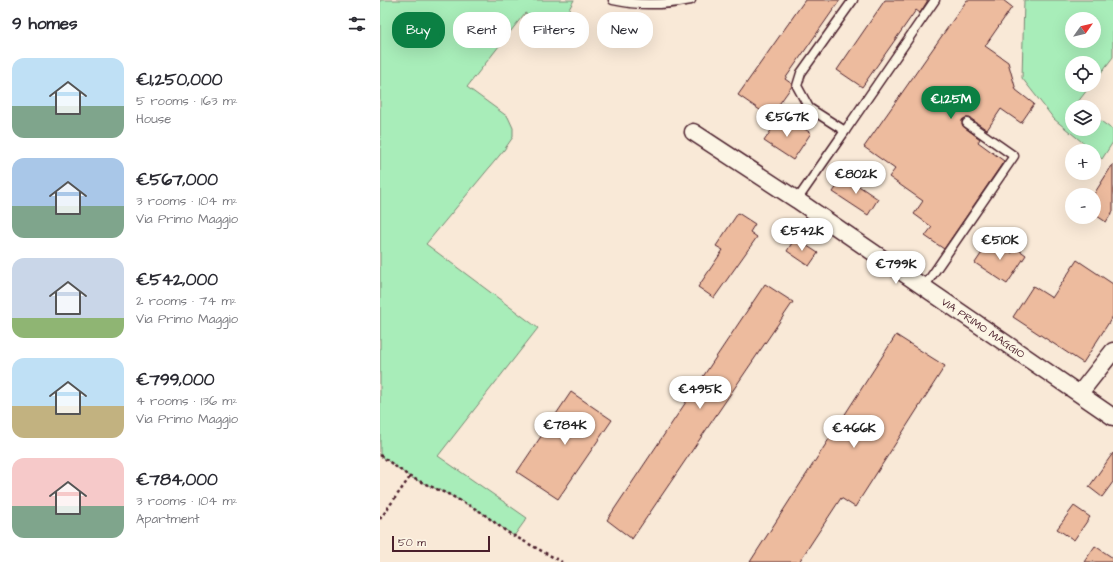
<!DOCTYPE html>
<meta charset="utf-8">
<style>
body{margin:0;font-family:"Architects Daughter",sans-serif;background:#f7f7f7;color:#2b2b33;height:100vh;display:flex;flex-direction:column;font-size:15px;white-space:nowrap}
*{box-sizing:border-box;margin:0}
p{font-size:13px;color:#7c7c81}
.icon{flex:none;width:22px;height:22px;fill:none;stroke:currentColor;stroke-width:2;stroke-linecap:round;stroke-linejoin:round}
.map{position:relative;flex:1;overflow:hidden}
.details{display:flex;flex-direction:column;background:#fff;width:380px}
.details>*{flex:none}
.hud{position:absolute;left:12px;top:12px;width:380px;height:36px;display:flex;gap:8px}
.needle{width:26px;rotate:56deg}
.buttons{position:absolute;left:685px;top:12px;display:grid;gap:8px}
.buttons a{display:grid;place-items:center;width:36px;height:36px;border-radius:50%;background:#fff;box-shadow:0 4px 16px #0002;font-size:20px}
.scale{position:absolute;left:12px;bottom:10px;width:98px;box-sizing:border-box;padding-left:4px;border:2px solid #4a1f2b;border-top:0;font-size:11px;line-height:14px;white-space:nowrap;color:#4a1f2b;-webkit-text-stroke:3px #fcf5e5;paint-order:stroke}
.price{position:absolute;translate:-50% -34px;padding:0 9px;border-radius:14px;background:#fff;color:#222;font-size:13px;line-height:26px;filter:drop-shadow(0 1px 2px #0008)}
.price::after{content:'';position:absolute;left:50%;top:24px;width:12px;height:9px;margin-left:-6px;background:inherit;clip-path:polygon(0 0,100% 0,50% 100%)}
.price.on{background:#0b8043;color:#fff}
ul{padding:0;list-style:none}
li{display:flex;align-items:center;gap:12px;height:100px;padding:0 12px}
li span{display:grid;place-items:center;flex:none;width:112px;height:80px;border-radius:12px;color:#555}
li>.icon{margin-inline-start:auto}
span .icon{width:48px;height:48px;fill:#fffc;stroke-width:1}
li b{font-size:17px}
h2{display:flex;justify-content:space-between;align-items:center;height:48px;padding:0 12px;font-size:17px}
.pill{padding:0 14px;border-radius:16px;background:#fff;box-shadow:0 4px 16px #0002;font-size:14px;line-height:36px}
.pill.on{background:#0b8043;color:#fff}
main{display:flex;flex:1;min-height:0}
.map>svg:first-child{display:block}
</style>
<main>
<section class="details">
<h2>9 homes<svg class="icon" aria-label="filters" viewBox="0 0 24 24"><path d="M4 7h16M4 17h16"/><circle cx="9" cy="7" r="2"/><circle cx="15" cy="17" r="2"/></svg></h2>
<ul>
<li><span style="background:linear-gradient(#bfe0f5 60%,#7fa58c 0)"><svg class="icon" aria-label="home" viewBox="0 0 24 24"><path d="M3 11l9-7 9 7M6 9v11h12V9"/></svg></span><div><b>€1,250,000</b><p>5 rooms · 163 m²</p><p>House</p></div></li>
<li><span style="background:linear-gradient(#a9c7e8 60%,#7fa58c 0)"><svg class="icon" aria-label="home" viewBox="0 0 24 24"><path d="M3 11l9-7 9 7M6 9v11h12V9"/></svg></span><div><b>€567,000</b><p>3 rooms · 104 m²</p><p>Via Primo Maggio</p></div></li>
<li><span style="background:linear-gradient(#c9d6e8 75%,#8fb573 0)"><svg class="icon" aria-label="home" viewBox="0 0 24 24"><path d="M3 11l9-7 9 7M6 9v11h12V9"/></svg></span><div><b>€542,000</b><p>2 rooms · 74 m²</p><p>Via Primo Maggio</p></div></li>
<li><span style="background:linear-gradient(#bfe0f5 60%,#c2b280 0)"><svg class="icon" aria-label="home" viewBox="0 0 24 24"><path d="M3 11l9-7 9 7M6 9v11h12V9"/></svg></span><div><b>€799,000</b><p>4 rooms · 136 m²</p><p>Via Primo Maggio</p></div></li>
<li><span style="background:linear-gradient(#f6c9c9 60%,#7fa58c 0)"><svg class="icon" aria-label="home" viewBox="0 0 24 24"><path d="M3 11l9-7 9 7M6 9v11h12V9"/></svg></span><div><b>€784,000</b><p>3 rooms · 104 m²</p><p>Apartment</p></div></li>
</ul>
</section>
<div class="map">
<svg width="733" height="562" viewBox="0 0 733 562">
<rect width="100%" height="100%" fill="#f9e9d7"/>
<filter id="ink" filterUnits="userSpaceOnUse"><feTurbulence type="fractalNoise" baseFrequency=".025" numOctaves="2"/><feDisplacementMap in="SourceGraphic" scale="8" xChannelSelector="R" yChannelSelector="G"/><feConvolveMatrix kernelMatrix="1 2 1 2 8 2 1 2 1" color-interpolation-filters="sRGB"/></filter>
<g filter="url(#ink)">
<!-- green -->
<g fill="#a8edb9" stroke="#798672" fill-rule="evenodd">
<polygon points="0,0 194,0 176,33 145,13 87,87 128,117 133,128 133,137 124,150 46,244 158,328 58,456 147,518 134,536 101,512 70,495 30,477 0,455"/>
<path d="M644 0H733V57L714 82V63H692V85H711L697 103 702 107H692V129H714V116L733 130V142L722 159 714 152V151H713L674 119 642 78ZM692 19H714V41H692Z"/>
</g>
<!-- building -->
<g fill="#edbb9e" stroke="#4a1f2b">
<polygon points="425,0 460,0 405,79 412,84 412,86 390,117 358,95"/>
<polygon points="505,0 548,0 540,13 536,10 482,87 457,70"/>
<polygon points="587,0 623,0 632,7 605,46 628,62 636,90 654,104 641,123 621,109 607,130 590,118 585,118 582,120 582,123 584,127 600,139 598,142 624,161 564,249 545,236 552,227 534,214 543,201 509,177 515,169 484,147"/>
<polygon points="400,117 416,127 418,125 431,133 413,160 384,141"/>
<polygon points="733,164 733,211 726,222 714,214 714,194"/>
<polygon points="464,176 498,199 488,215 453,192"/>
<polygon points="358,213 375,224 370,232 377,237 334,298 318,287 343,250 336,246"/>
<polygon points="415,238 438,253 429,266 407,251"/>
<polygon points="611,239 632,253 635,247 646,255 627,284 595,263"/>
<polygon points="697,260 733,284 733,316 703,363 633,317 653,286 672,298"/>
<polygon points="385,284 413,302 252,539 227,520"/>
<polygon points="516,335 565,366 475,507 461,498 419,562 370,562"/>
<polygon points="191,392 232,420 178,499 137,472"/>
<polygon points="733,453 733,482 722,497 709,487"/>
<polygon points="694,506 710,517 694,540 677,529"/>
<polygon points="715,546 733,558 733,562 704,562"/>
</g>
<g fill="none" stroke-linecap="round" stroke-linejoin="round">
<defs>
<g id="service">
<path d="M233 0C259 6 285 5 311 0"/>
<polyline points="473,0 421,73 417,86 429,108 465,131 555,0"/>
<polyline points="417,200 465,131"/>
<polyline points="544,287 634,156 587,123"/>
</g>
<g id="minor">
<polyline points="313,132 417,200 733,417"/>
<polyline points="700,393 733,351"/>
</g>
</defs>
<!-- service casing -->
<use href="#service" stroke="#4a1f2b" stroke-width="11"/>
<!-- minor casing -->
<use href="#minor" stroke="#4a1f2b" stroke-width="19"/>
<!-- path -->
<g stroke="#4a1f2b" stroke-width="2.5" stroke-dasharray="3 3" stroke-linecap="butt">
<polyline points="0,455 30,477 70,495 101,512 127,532 182,562"/>
<polyline points="0,519 30,477"/>
</g>
<!-- service -->
<use href="#service" stroke="#fcf5e5" stroke-width="8"/>
<!-- minor -->
<use href="#minor" stroke="#fcf5e5" stroke-width="16"/>
</g>
</g>
<g text-anchor="middle" dominant-baseline="central" stroke-width="3" stroke-linejoin="round" paint-order="stroke">
<!-- street labels -->
<g font-size="11" fill="#4a1f2b" stroke="#fcf5e5">
<text transform="translate(603 328) rotate(34)">VIA PRIMO MAGGIO</text>
</g>
</g>
</svg>
<div class="buttons">
<a><svg class="needle" viewBox="-14 -14 28 28"><path d="M0-13l5 13h-10z" fill="#e53935"/><path d="M0 13l5-13h-10z" fill="#7c7c81"/></svg></a>
<a><svg class="icon" aria-label="locate" viewBox="0 0 24 24"><circle cx="12" cy="12" r="6"/><path d="M12 2v4M12 18v4M2 12h4M18 12h4"/></svg></a>
<a><svg class="icon" aria-label="layers" viewBox="0 0 24 24"><path d="M12 4l9 5-9 5-9-5zM3 14l9 5 9-5"/></svg></a>
<a>+</a>
<a>−</a>
</div>
<div class="scale">50 m</div>
<b class="price on" style="left:571px;top:120px">€1.25M</b>
<b class="price" style="left:407px;top:138px">€567K</b>
<b class="price" style="left:476px;top:195px">€802K</b>
<b class="price" style="left:422px;top:252px">€542K</b>
<b class="price" style="left:620px;top:261px">€510K</b>
<b class="price" style="left:516px;top:285px">€799K</b>
<b class="price" style="left:320px;top:410px">€495K</b>
<b class="price" style="left:185px;top:446px">€784K</b>
<b class="price" style="left:474px;top:449px">€466K</b>
<div class="hud">
<a class="pill on">Buy</a>
<a class="pill">Rent</a>
<a class="pill">Filters</a>
<a class="pill">New</a>
</div>
</div>
</main>
